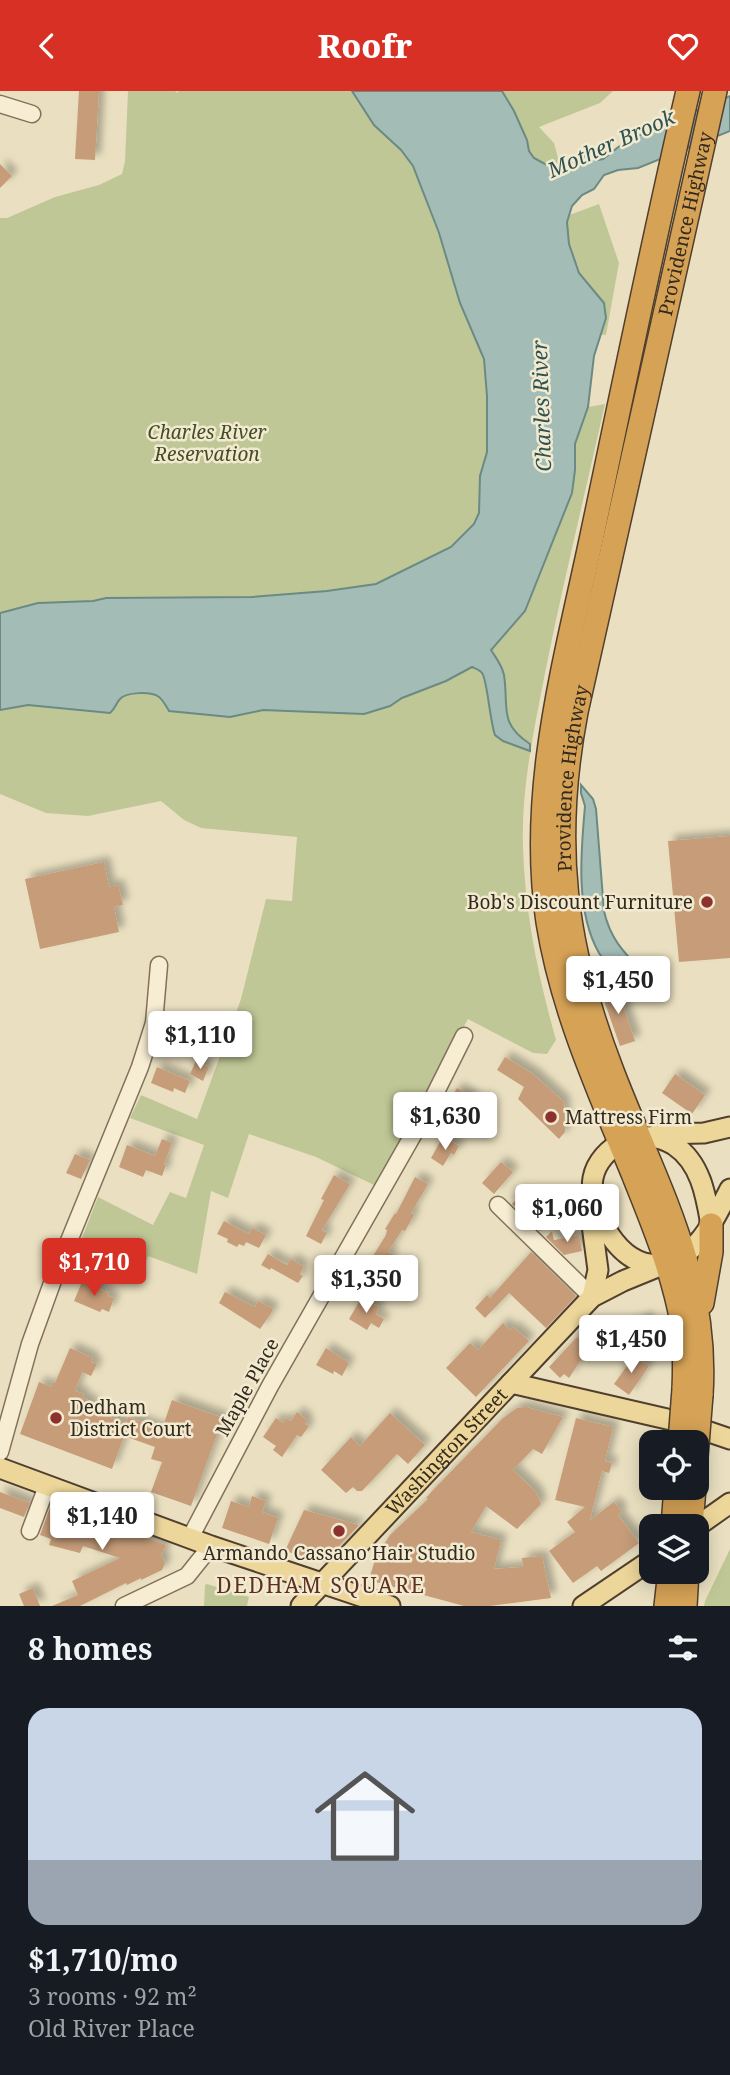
<!DOCTYPE html>
<meta charset="utf-8">
<style>
body{margin:0;font-family:"Noto Serif",serif;background:#242831;color:#f1f3f6;height:100vh;display:flex;flex-direction:column;font-size:26px;white-space:nowrap}
*{box-sizing:border-box;margin:0}
p{font-size:23px;color:#9ea1a6}
.icon{flex:none;width:38px;height:38px;fill:none;stroke:currentColor;stroke-width:2;stroke-linecap:round;stroke-linejoin:round}
.map{position:relative;height:1515px;overflow:hidden}
.panel{display:flex;flex-direction:column;background:#171b24;flex:1}
.panel>*{flex:none}
.tools{position:absolute;left:639px;top:1339px;display:grid;gap:14px}
.tools a{display:grid;place-items:center;width:70px;height:70px;border-radius:14px;background:#171b24;box-shadow:0 4px 18px #0003;font-size:35px}
.price{position:absolute;translate:-50% -60px;padding:0 16px;border-radius:7px;background:#fff;color:#222;font-size:23px;line-height:46px;filter:drop-shadow(0 2px 4px #0008)}
.price::after{content:'';position:absolute;left:50%;top:42px;width:21px;height:16px;margin-left:-10px;background:inherit;clip-path:polygon(0 0,100% 0,50% 100%)}
.price.selected{background:#d93025;color:#fff}
ul{padding:0;list-style:none}
li{display:grid;align-content:center;gap:14px;height:371px;padding:0 28px}
li+li{border-top:2px solid #363941}
li span{display:grid;place-items:center;height:217px;border-radius:21px;color:#555}
li>.icon{margin-inline-start:auto}
span .icon{width:126px;height:126px;fill:#fffc;stroke-width:1}
li b{font-size:30px}
h2{display:flex;justify-content:space-between;align-items:center;height:84px;padding:0 28px;font-size:30px}
header{display:flex;justify-content:space-between;align-items:center;height:91px;padding:0 28px;background:#d93025;color:#fff;font-size:32px;font-weight:800}
.map>svg:first-child{display:block}
</style>
<header><svg class="icon" aria-label="back" viewBox="0 0 24 24"><path d="M15 5l-7 7 7 7"/></svg>Roofr<svg class="icon" aria-label="heart" viewBox="0 0 24 24"><path d="M12 20l-8-8c-3-5 5-10 8-4 3-6 11-1 8 4z"/></svg></header>
<div class="map">
<svg width="730" height="1515" viewBox="0 0 730 1515">
<defs>
<filter id="shadow"><feDropShadow dx="6" dy="-6" stdDeviation="3.5" flood-color="#0004"/></filter>
</defs>
<rect width="100%" height="100%" fill="#eae0c1"/>
<!-- green -->
<g fill="#c0c796">
<polygon points="128,0 175,0 178,2 178,0 352,0 374,34 401,59 413,75 446,164 508,147 489,470 0,573 0,127 7,127 55,106 99,94 122,83 125,70"/>
<polygon points="499,0 613,0 600,12 539,36 554,52 561,78 554,78 534,67 529,60 527,49"/>
<polygon points="599,113 619,172 606,244 581,242 564,126"/>
<path d="M605 313C585 403 563 492 545 582 534 640 521 697 523 756 525 822 538 885 556 949L547 963 533 962 468 928 376 1095 316 1066 249 1043 228 1107 211 1100 197 1183 148 1165 146 1170 82 1147 98 1106 153 1134 170 1101 186 1107 204 1054 130 1027 141 1004 197 1028 241 908 266 808 292 810 297 746 201 737 184 729 161 710 88 725 46 722 0 703V612L115 598 525 520 572 402 575 379V353L588 316Z"/>
<polygon points="730,1458 730,1515 704,1515 705,1510"/>
<polygon points="207,1493 249,1506 247,1515 204,1515 205,1494"/>
</g>
<!-- water -->
<g fill="#a3bdb6" stroke="#6b8a84" stroke-width="2">
<path d="M352 0H502L514 20 527 49 529 60 534 67 554 78H561L585 65 598 69 603 68 626 50 730 5V40L638 77 618 79 604 84 594 98 582 104 572 115 567 131 569 153 579 182 604 212 606 227 594 265 588 316 575 353V379L572 402 525 520 491 559C496 567 502 574 504 584 509 616 498 632 530 653V660L503 650 495 644C490 631 487 587 482 582 480 579 476 578 472 576L446 590 402 607 390 615 364 623 263 619 230 626 169 620C166 615 163 609 159 606 151 600 126 601 120 608 115 613 116 617 110 622L28 614 0 619V522L38 512 93 510 106 507 252 506 327 500 376 493 451 456 474 433 479 422 480 385 487 361V305L484 268 460 212 439 142 413 75 401 59 374 34Z"/>
<path d="M581 694 593 708 596 718 604 820C611 852 629 866 650 889L644 895H635C622 886 608 876 599 862 575 820 581 760 585 715L581 702Z"/>
</g>
<!-- building -->
<g fill="#c69c79" filter="url(#shadow)">
<polygon points="79,0 99,0 95,69 75,68"/>
<polygon points="0,73 12,85 0,97"/>
<polygon points="730,745 730,867 679,871 668,750"/>
<polygon points="104,771 109,796 118,794 123,814 114,816 119,841 40,858 25,788"/>
<polygon points="617,896 635,950 620,955 601,901"/>
<polygon points="505,966 533,983 564,1011 565,1041 559,1048 518,1008 524,996 497,979"/>
<polygon points="196,970 209,976 203,990 190,983"/>
<polygon points="157,976 190,990 185,1002 174,997 173,1001 151,992"/>
<polygon points="675,983 705,1004 692,1023 662,1002"/>
<polygon points="457,997 474,1007 464,1029 461,1027 458,1032 442,1023"/>
<polygon points="162,1048 172,1052 164,1073 166,1074 162,1085 146,1079 143,1086 119,1076 127,1054 155,1065"/>
<polygon points="448,1048 459,1055 454,1064 451,1062 443,1075 431,1067 440,1051 444,1054"/>
<polygon points="75,1063 90,1069 81,1088 66,1082"/>
<polygon points="501,1071 513,1081 494,1103 482,1092"/>
<polygon points="334,1084 350,1093 322,1139 327,1142 321,1153 306,1145 324,1109 321,1108"/>
<polygon points="415,1086 428,1093 411,1122 414,1124 405,1140 402,1139 388,1161 393,1163 375,1195 360,1186 386,1144 387,1139 385,1138 395,1122 396,1123"/>
<polygon points="521,1103 551,1127 540,1140 512,1113"/>
<polygon points="224,1130 249,1143 252,1137 266,1144 259,1157 246,1151 244,1155 239,1153 237,1156 227,1151 228,1148 217,1143"/>
<polygon points="552,1140 554,1149 579,1144 582,1160 564,1164 546,1146"/>
<polygon points="531,1161 576,1205 546,1237 509,1202 485,1227 475,1217 487,1204 490,1207"/>
<polygon points="268,1163 287,1174 291,1168 304,1176 300,1183 303,1185 298,1192 271,1177 270,1179 261,1174"/>
<polygon points="82,1191 109,1202 108,1205 114,1207 109,1221 102,1218 100,1221 74,1210"/>
<polygon points="225,1201 255,1216 258,1210 272,1217 272,1221 260,1238 219,1212"/>
<polygon points="362,1206 379,1216 376,1223 384,1228 379,1237 371,1232 367,1239 349,1228"/>
<polygon points="646,1226 649,1232 649,1248 619,1249 612,1243"/>
<polygon points="503,1232 510,1239 513,1236 529,1250 476,1306 446,1277 470,1252 478,1259"/>
<polygon points="577,1246 589,1257 569,1287 564,1283 560,1287 549,1276"/>
<polygon points="70,1257 93,1267 91,1271 97,1273 91,1285 82,1281 75,1300 84,1303 82,1307 93,1311 90,1319 126,1332 128,1326 162,1338 172,1309 223,1327 191,1415 151,1401 162,1371 151,1368 155,1356 124,1345 112,1378 20,1343 39,1291 51,1296 53,1291 55,1292"/>
<polygon points="326,1257 349,1272 342,1285 334,1280 333,1283 316,1274"/>
<polygon points="634,1265 649,1275 629,1304 614,1293"/>
<polygon points="526,1316 563,1326 542,1363 533,1358 513,1379 536,1401 541,1413 517,1438 486,1415 471,1441 501,1449 494,1478 523,1476 522,1467 542,1465 551,1507 490,1515 464,1515 372,1490 370,1485 376,1466 390,1444 428,1408 426,1407 433,1399 503,1327 517,1317"/>
<polygon points="297,1321 307,1329 305,1333 309,1335 301,1346 297,1344 282,1366 273,1359 276,1355 263,1346 276,1327 283,1332 286,1327 291,1330"/>
<polygon points="390,1322 425,1354 408,1373 397,1363 362,1400 357,1400 353,1396 346,1402 321,1379 351,1346 360,1355"/>
<polygon points="576,1327 613,1336 605,1370 612,1372 609,1382 602,1380 590,1429 614,1411 622,1421 618,1424 639,1452 601,1480 597,1475 573,1492 549,1460 575,1441 567,1431 585,1416 555,1409"/>
<polygon points="0,1401 30,1412 24,1426 0,1417"/>
<polygon points="252,1405 266,1410 262,1421 278,1427 269,1453 222,1437 231,1410 249,1416"/>
<polygon points="52,1411 166,1454 161,1464 165,1472 162,1479 141,1489 141,1487 127,1494 126,1492 80,1515 52,1515 78,1504 72,1490 120,1467 83,1455 80,1462 49,1454 51,1448 40,1444"/>
<polygon points="304,1419 359,1434 324,1471 285,1460"/>
<polygon points="33,1497 40,1515 24,1515 19,1503"/>
</g>
<g fill="none" stroke-linecap="round" stroke-linejoin="round">
<defs>
<g id="minor">
<polyline points="0,13 32,23"/>
<polyline points="498,1114 592,1206"/>
<polyline points="0,1361 30,1253 55,1184 140,976 154,932 159,874"/>
<polyline points="30,1440 47,1395"/>
<polyline points="190,1447 270,1295 425,1023 464,945"/>
<polyline points="124,1515 187,1485 211,1455"/>
</g>
<g id="major">
<polyline points="657,1043 704,1042 730,1036"/>
<polyline points="590,1119 598,1179 592,1206"/>
<path d="M711 1134C706 1105 701 1072 674 1054 658 1044 639 1043 623 1051 609 1057 596 1071 593 1087 590 1104 597 1124 606 1138 630 1179 668 1187 700 1149 713 1134 721 1115 730 1098"/>
<polyline points="511,1292 680,1331 730,1348"/>
<polyline points="0,1377 211,1455 390,1515"/>
<polyline points="696,1436 730,1412"/>
<path id="s1" d="M301 1515 592 1206 623 1190 667 1172"/>
<polyline points="583,1515 651,1469"/>
</g>
<g id="highway">
<polyline points="702,1212 711,1161 711,1134"/>
<path d="M684 1298C685 1276 685 1254 682 1231 673 1181 653 1132 634 1085 600 1002 562 920 548 831 528 698 566 569 593 440 624 293 654 146 688 0"/>
<path id="s2" d="M701 1304C709 1181 654 1090 612 980 564 856 551 752 576 621L715 0"/>
<polyline points="673,1435 676,1396"/>
<polyline points="691,1435 694,1396"/>
<polyline points="666,1515 670,1480"/>
<polyline points="685,1515 687,1480"/>
</g>
</defs>
<!-- minor casing -->
<use href="#minor" stroke="#82715a" stroke-width="19"/>
<!-- major casing -->
<use href="#major" stroke="#503f2e" stroke-width="23"/>
<!-- highway casing -->
<use href="#highway" stroke="#503f2e" stroke-width="26"/>
<!-- minor -->
<use href="#minor" stroke="#f6edd3" stroke-width="16"/>
<!-- major -->
<use href="#major" stroke="#ecd69a" stroke-width="19"/>
<!-- highway -->
<use href="#highway" stroke="#d5a256" stroke-width="23"/>
<defs>
<g id="highway-bridge">
<polyline points="680,1351 684,1298"/>
<polyline points="696,1366 701,1304"/>
</g>
</defs>
<!-- highway-bridge casing -->
<use href="#highway-bridge" stroke="#503f2e" stroke-width="26" stroke-linecap="butt"/>
<!-- highway-bridge -->
<use href="#highway-bridge" stroke="#d5a256" stroke-width="23"/>
</g>
<!-- markers -->
<g fill="#8d312e" stroke="#f2ead0" stroke-width="2.5">
<circle cx="707" cy="811" r="7"/>
<circle cx="551" cy="1026" r="7"/>
<circle cx="56" cy="1327" r="7"/>
<circle cx="339" cy="1440" r="7"/>
</g>
<g text-anchor="middle" dominant-baseline="central" stroke-width="5" stroke-linejoin="round" paint-order="stroke">
<!-- street labels -->
<g font-size="19" fill="#33291d" stroke="#f2ead0">
<text stroke="none"><textPath href="#s2" startOffset="1206">Providence Highway</textPath></text>
<text stroke="none"><textPath href="#s2" startOffset="639">Providence Highway</textPath></text>
<text transform="translate(247 1296) rotate(-61)">Maple Place</text>
<text stroke="none"><textPath href="#s1" startOffset="212">Washington Street</textPath></text>
</g>
<!-- park labels -->
<g font-size="19" font-style="italic" fill="#424e25" stroke="#f2ead0">
<text x="207" y="341">Charles River<tspan x="207" dy="22">Reservation</tspan></text>
</g>
<!-- poi labels -->
<g font-size="19" fill="#33291d" stroke="#f2ead0" text-anchor="start">
<text x="693" y="811" text-anchor="end">Bob's Discount Furniture</text>
<text x="565" y="1026">Mattress Firm</text>
<text x="70" y="1316">Dedham<tspan x="70" dy="22">District Court</tspan></text>
<text x="339" y="1462" text-anchor="middle">Armando Cassano Hair Studio</text>
</g>
<!-- water labels -->
<g font-size="21" font-style="italic" fill="#2d5251" stroke="#f2ead0">
<text transform="translate(611 52) rotate(-24)">Mother Brook</text>
<text transform="translate(541 315) rotate(-92)">Charles River</text>
</g>
<!-- neighbourhood labels -->
<g font-size="21" letter-spacing="2" fill="#5d2f1f" stroke="#f2ead0">
<text x="321" y="1494">DEDHAM SQUARE</text>
</g>
</g>
</svg>
<div class="tools">
<a><svg class="icon" aria-label="locate" viewBox="0 0 24 24"><circle cx="12" cy="12" r="6"/><path d="M12 2v4M12 18v4M2 12h4M18 12h4"/></svg></a>
<a><svg class="icon" aria-label="layers" viewBox="0 0 24 24"><path d="M12 4l9 5-9 5-9-5zM3 14l9 5 9-5"/></svg></a>
</div>
<b class="price" style="left:618px;top:925px">$1,450</b>
<b class="price" style="left:200px;top:980px">$1,110</b>
<b class="price" style="left:445px;top:1061px">$1,630</b>
<b class="price" style="left:567px;top:1153px">$1,060</b>
<b class="price selected" style="left:94px;top:1207px">$1,710</b>
<b class="price" style="left:366px;top:1224px">$1,350</b>
<b class="price" style="left:631px;top:1284px">$1,450</b>
<b class="price" style="left:102px;top:1461px">$1,140</b>
</div>
<section class="panel">
<h2>8 homes<svg class="icon" aria-label="filters" viewBox="0 0 24 24"><path d="M4 7h16M4 17h16"/><circle cx="9" cy="7" r="2"/><circle cx="15" cy="17" r="2"/></svg></h2>
<ul>
<li><span style="background:linear-gradient(#c9d6e8 70%,#9aa5b1 0)"><svg class="icon" aria-label="home" viewBox="0 0 24 24"><path d="M3 11l9-7 9 7M6 9v11h12V9"/></svg></span><div><b>$1,710/mo</b><p>3 rooms · 92 m²</p><p>Old River Place</p></div></li>
</ul>
</section>
